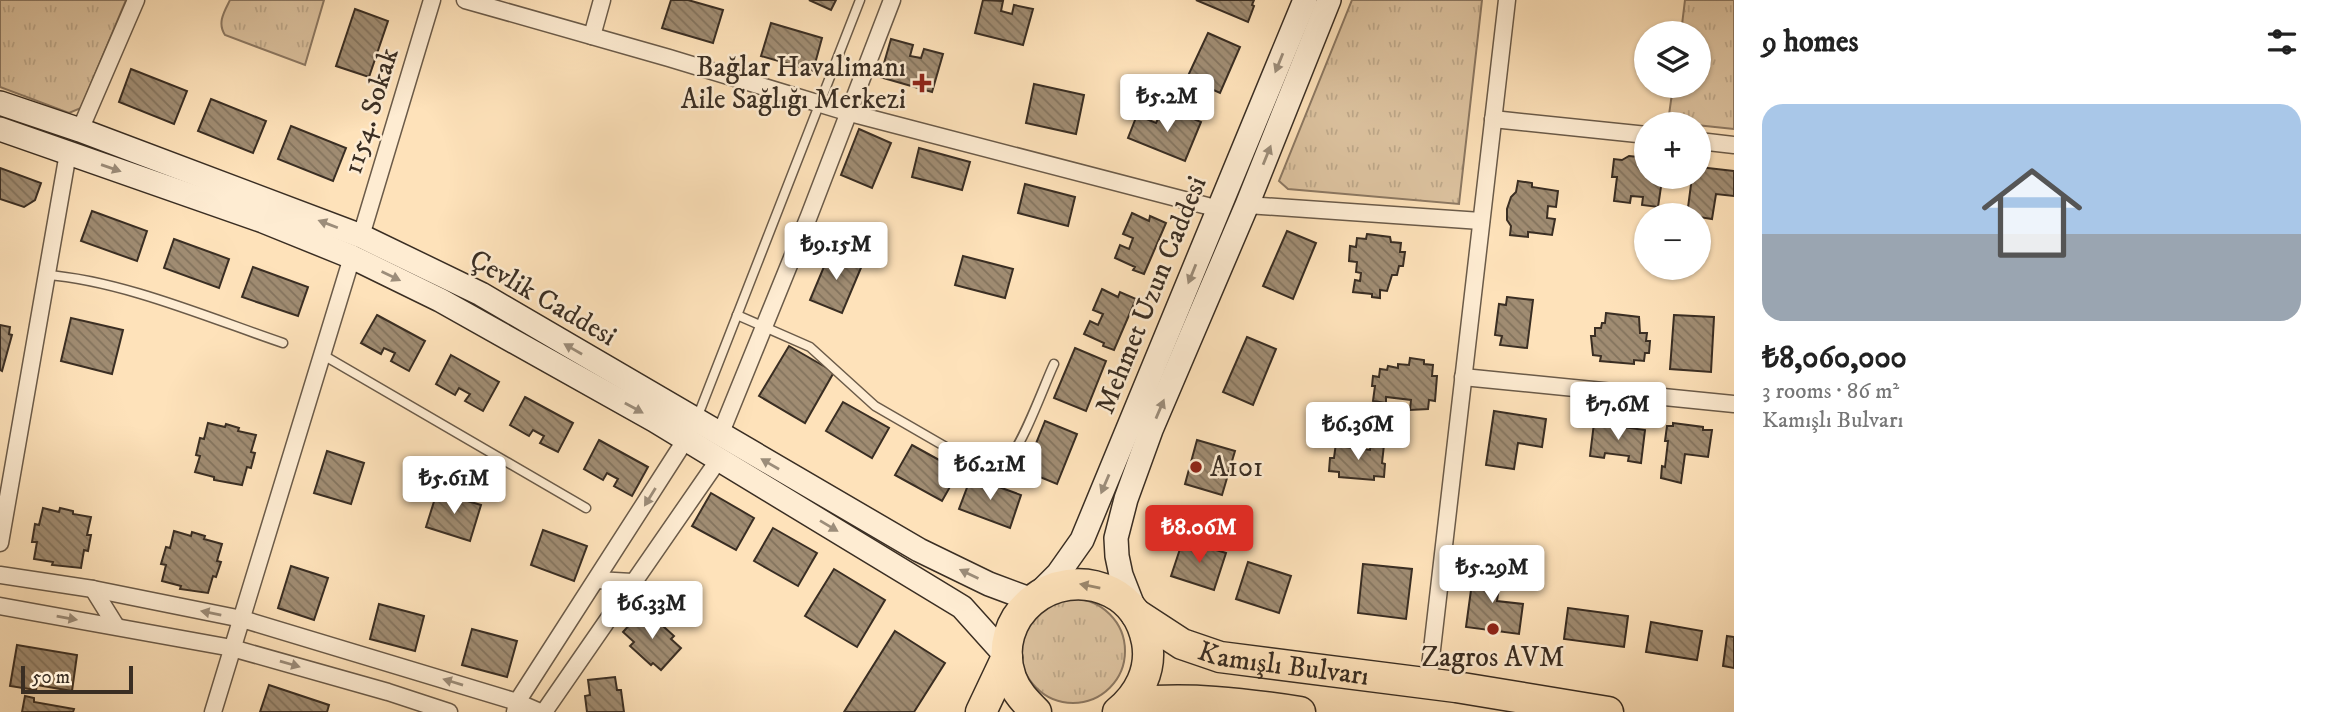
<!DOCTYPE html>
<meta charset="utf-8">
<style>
body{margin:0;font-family:"IM FELL DW Pica",serif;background:#f6f6f6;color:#222;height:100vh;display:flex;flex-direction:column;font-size:26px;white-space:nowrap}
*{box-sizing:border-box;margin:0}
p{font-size:23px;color:#767676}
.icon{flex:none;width:38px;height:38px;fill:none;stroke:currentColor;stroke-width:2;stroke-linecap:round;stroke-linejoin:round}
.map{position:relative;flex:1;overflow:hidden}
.sheet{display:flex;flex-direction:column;background:#fff;width:595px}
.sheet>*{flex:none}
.tools{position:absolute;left:1634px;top:21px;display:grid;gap:14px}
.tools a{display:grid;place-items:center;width:77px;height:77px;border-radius:50%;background:#fff;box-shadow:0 2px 5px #0004;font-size:35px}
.scale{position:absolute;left:21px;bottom:18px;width:112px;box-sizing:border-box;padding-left:7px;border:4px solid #3a2e23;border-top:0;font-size:19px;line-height:24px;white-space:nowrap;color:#3a2e23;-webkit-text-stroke:5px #feecd2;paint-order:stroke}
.price{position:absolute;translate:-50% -60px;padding:0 16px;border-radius:7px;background:#fff;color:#222;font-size:23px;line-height:46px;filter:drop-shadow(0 2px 4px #0008)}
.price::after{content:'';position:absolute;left:50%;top:42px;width:21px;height:16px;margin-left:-10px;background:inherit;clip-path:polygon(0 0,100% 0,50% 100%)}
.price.selected{background:#d93025;color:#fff}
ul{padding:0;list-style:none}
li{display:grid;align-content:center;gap:14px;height:371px;padding:0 28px}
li+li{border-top:2px solid #e0e0e0}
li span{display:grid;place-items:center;height:217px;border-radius:21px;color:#555}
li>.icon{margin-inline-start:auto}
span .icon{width:126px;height:126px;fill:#fffc;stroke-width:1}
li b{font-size:30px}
h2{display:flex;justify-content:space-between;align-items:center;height:84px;padding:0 28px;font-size:30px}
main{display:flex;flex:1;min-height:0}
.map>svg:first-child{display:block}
</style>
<main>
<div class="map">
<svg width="1734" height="712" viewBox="0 0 1734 712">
<defs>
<pattern id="grass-tufts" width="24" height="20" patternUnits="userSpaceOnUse" patternTransform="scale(1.75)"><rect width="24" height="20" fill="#ddc3a0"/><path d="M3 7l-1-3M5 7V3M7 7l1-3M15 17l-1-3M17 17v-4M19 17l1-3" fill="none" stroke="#bea88a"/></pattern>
<pattern id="building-back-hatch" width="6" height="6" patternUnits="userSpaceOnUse" patternTransform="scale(1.75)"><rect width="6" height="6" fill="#a08c72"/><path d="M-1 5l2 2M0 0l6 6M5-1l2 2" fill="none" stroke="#83735d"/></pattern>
</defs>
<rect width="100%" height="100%" fill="#fee2ba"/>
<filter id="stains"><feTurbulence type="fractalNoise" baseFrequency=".00286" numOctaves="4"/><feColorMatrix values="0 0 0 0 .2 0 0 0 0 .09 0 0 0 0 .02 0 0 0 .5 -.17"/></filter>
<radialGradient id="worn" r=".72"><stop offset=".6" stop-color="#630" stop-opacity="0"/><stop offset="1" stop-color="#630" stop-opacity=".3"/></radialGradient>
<!-- grass -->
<g fill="url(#grass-tufts)" stroke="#8c7862" stroke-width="2">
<polygon points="0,0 126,0 81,108 69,113 0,87"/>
<path d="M230 0H324L305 65 225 35C217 23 224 12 230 0Z"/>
<polygon points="1352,0 1482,0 1459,204 1288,189 1279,181"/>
<polygon points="1685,0 1734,0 1734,129 1668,122 1673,86 1699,86 1699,33 1681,33"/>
<circle cx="1073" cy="651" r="52"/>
</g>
<!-- building -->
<g fill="url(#building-back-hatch)" stroke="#3a2e23" stroke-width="2">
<polygon points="671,0 688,0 723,10 713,43 662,28"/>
<polygon points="809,0 836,0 831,10"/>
<polygon points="983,0 1003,1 1001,11 1012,14 1014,5 1033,9 1023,45 975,33"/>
<polygon points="1196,0 1254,0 1252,5 1254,6 1248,22"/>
<polygon points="355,9 388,21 369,77 336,66"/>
<polygon points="771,23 822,38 813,71 761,56"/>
<polygon points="1208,33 1240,47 1220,93 1187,78"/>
<polygon points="891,39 913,45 910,56 921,58 924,49 943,54 932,92 880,77"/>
<polygon points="131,69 187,91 174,124 119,102"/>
<polygon points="1034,84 1084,95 1076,134 1026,123"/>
<polygon points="211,99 266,121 253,153 198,131"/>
<polygon points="1172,110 1201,122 1185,161 1128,138 1137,115 1156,123 1160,115 1169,119"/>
<polygon points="291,126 346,148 333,181 278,159"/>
<polygon points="859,129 891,143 872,188 841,175"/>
<polygon points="919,148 970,162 962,190 912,177"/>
<polygon points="1629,156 1647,158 1647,177 1667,177 1666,181 1662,180 1658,207 1642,205 1643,197 1631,196 1630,203 1614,201 1617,177 1612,177 1614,159 1622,160"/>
<polygon points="1699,167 1734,171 1734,196 1716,194 1712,219 1699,217 1699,215 1687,215 1692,177 1699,177"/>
<polygon points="0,168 41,183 35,200 24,207 0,199"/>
<polygon points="1518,181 1532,183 1532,187 1558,191 1556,207 1548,206 1547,218 1555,219 1552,235 1528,232 1528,237 1510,235 1511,226 1507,220 1507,209 1511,197 1516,192"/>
<polygon points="1025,184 1075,197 1068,226 1018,213"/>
<polygon points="92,211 147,231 137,261 81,241"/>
<polygon points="1132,213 1149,221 1150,216 1166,223 1144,274 1133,270 1135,267 1115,258 1120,245 1129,249 1133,238 1123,234"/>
<polygon points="1287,231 1316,243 1293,299 1263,286"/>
<polygon points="1367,234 1390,237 1391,242 1401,243 1400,252 1405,252 1403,266 1399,266 1397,275 1392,275 1387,291 1380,290 1380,298 1372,297 1372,294 1353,292 1355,280 1360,281 1361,273 1356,272 1357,262 1349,261 1350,246 1356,247 1357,238 1366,239"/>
<polygon points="174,239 229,259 219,288 164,268"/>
<polygon points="831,250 863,263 842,313 810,300"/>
<polygon points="963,256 1013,269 1005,298 955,285"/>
<polygon points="253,267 308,287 298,316 242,297"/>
<polygon points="1102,289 1118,297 1120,292 1136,299 1114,350 1103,346 1104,343 1084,334 1090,321 1098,325 1103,314 1093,310"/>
<polygon points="1507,297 1533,300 1527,348 1500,345 1502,336 1495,335 1499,304 1506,305"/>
<polygon points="1606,313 1639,317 1640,333 1647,333 1646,341 1650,341 1649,353 1645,353 1644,361 1634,360 1634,364 1600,361 1601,356 1593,355 1591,336 1595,336 1595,328 1601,328 1602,323 1605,323"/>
<polygon points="377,315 425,341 409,371 391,361 395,353 384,348 381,354 361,343"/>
<polygon points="1674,315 1714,317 1711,372 1670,369"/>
<polygon points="71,318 123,330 112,374 61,361"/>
<polygon points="0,325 10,327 9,334 12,335 2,371 0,370"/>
<polygon points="1247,337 1276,349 1253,405 1223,392"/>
<polygon points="789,346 834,372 805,423 759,396"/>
<polygon points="1075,348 1106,361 1086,411 1054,398"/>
<polygon points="451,355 499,382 483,411 465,401 470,394 459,388 455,395 436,384"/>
<polygon points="1410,358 1424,360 1424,364 1433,365 1432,376 1437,376 1435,401 1429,400 1428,409 1410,410 1411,400 1386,397 1386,403 1373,401 1375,386 1372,386 1373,376 1379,377 1380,369 1387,370 1388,366 1398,368 1398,364 1409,365"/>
<polygon points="525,397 573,423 558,452 540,443 544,436 533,430 529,436 510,425"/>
<polygon points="843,402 889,428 872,458 826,431"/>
<polygon points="1494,411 1546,419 1542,447 1518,443 1514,469 1486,465"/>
<polygon points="1045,421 1077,434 1057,484 1025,471"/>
<polygon points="208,423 225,427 226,424 239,428 238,431 256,435 251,452 255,453 251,468 247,467 242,485 214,480 214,477 195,472 200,456 196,455 200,438 204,439"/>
<polygon points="1594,423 1645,430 1641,463 1628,461 1629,456 1605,453 1604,458 1590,456"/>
<polygon points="1673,423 1703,427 1703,430 1712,430 1708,457 1685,454 1681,483 1661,478 1662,466 1665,467 1668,441 1665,441 1667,426 1673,426"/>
<polygon points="599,440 648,467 632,496 614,486 618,479 607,473 603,480 584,469"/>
<polygon points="1197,440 1235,451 1222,495 1185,484"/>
<polygon points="1336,443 1346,444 1346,447 1370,450 1371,444 1384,445 1382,463 1385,464 1384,477 1374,476 1374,480 1339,477 1339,472 1329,471 1330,458 1334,458"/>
<polygon points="912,445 959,471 942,501 895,475"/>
<polygon points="327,451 364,463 351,504 314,493"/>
<polygon points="971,477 1021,495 1010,528 959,509"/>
<polygon points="437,492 481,505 470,541 426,527"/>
<polygon points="711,493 754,518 736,550 692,526"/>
<polygon points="43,508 59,512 60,508 73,511 73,514 91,517 87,535 91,535 88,551 84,550 81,568 52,565 53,562 34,559 37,542 32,542 35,524 39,525"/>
<polygon points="773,528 817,553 798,586 754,561"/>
<polygon points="543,530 587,546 574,581 531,565"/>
<polygon points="174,531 191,536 192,532 205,536 204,539 222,544 217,561 221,562 216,577 213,576 208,593 180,589 181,586 162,581 166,565 161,564 166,547 170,548"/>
<polygon points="1183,540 1226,553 1214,590 1171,576"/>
<polygon points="1248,562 1291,576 1279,613 1236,599"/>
<polygon points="1363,564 1412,569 1406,619 1358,613"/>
<polygon points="291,566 328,578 314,620 278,608"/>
<polygon points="1474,568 1501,572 1497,601 1523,604 1519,634 1466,627"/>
<polygon points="834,569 885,600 857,647 805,616"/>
<polygon points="379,604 424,616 415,651 370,639"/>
<polygon points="1568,608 1628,616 1624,647 1564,639"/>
<polygon points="641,612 651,621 654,618 674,636 671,639 681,648 661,670 653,663 651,665 630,646 634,642 623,632"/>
<polygon points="1651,622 1702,631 1697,660 1646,652"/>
<polygon points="472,629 517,641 507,677 462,665"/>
<polygon points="895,631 945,663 914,712 844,712"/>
<polygon points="1727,636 1734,637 1734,668 1723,666"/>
<polygon points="17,645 77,655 72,691 37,685 36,690 10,686"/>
<polygon points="615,677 617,690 621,690 624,712 587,712 585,696 590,695 588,680"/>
<polygon points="269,685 329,705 327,712 260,712"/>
<polygon points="25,696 34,698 34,702 74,709 73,712 22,712"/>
</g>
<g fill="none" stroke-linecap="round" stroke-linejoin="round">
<defs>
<g id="lane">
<path d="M46 275C121 280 212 319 283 343"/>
<path d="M737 315 810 347 875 406 977 465C988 468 999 467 1008 459 1022 447 1045 383 1054 364"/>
<polyline points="323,355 586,508"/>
<polyline points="697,418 860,0"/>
</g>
<g id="street">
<polyline points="465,0 669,58 850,113 1219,209"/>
<polyline points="592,36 602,0"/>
<polyline points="1493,119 1647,135"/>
<polyline points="80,130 136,0"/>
<polyline points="1699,141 1734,145"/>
<polyline points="1247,205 1481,221"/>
<polyline points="361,236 432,0"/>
<polyline points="1463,377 1734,404"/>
<polyline points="720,435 809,216 892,0"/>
<polyline points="0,543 68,153"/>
<polyline points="0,575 93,589 242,619 517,702 540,712"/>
<polyline points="597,580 632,582"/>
<polyline points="93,589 116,626"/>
<polyline points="0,606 232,648 388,692 449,712"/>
<polyline points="1428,684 1507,0"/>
<polyline points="213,712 352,257"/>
<polyline points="515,712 517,702 686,439"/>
<polyline points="544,712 719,459"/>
</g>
<g id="secondary">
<polyline points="0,103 80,130 361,236 481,294 919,550 989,584 1032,600 1058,574 1082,540 1305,0"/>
<polyline points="0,129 263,221 352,257 440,300 654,420 962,607 1007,657"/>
<polyline points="1135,611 1121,575 1117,556 1116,538 1126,499 1151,430 1247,205 1329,0"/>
</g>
<g id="highway">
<path id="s1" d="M1136 614 1182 644 1220 657 1456 687 1608 712"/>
<path d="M1129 703C1189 697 1241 703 1300 712"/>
<polyline points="981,712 1007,657"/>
<path d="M1036 712C1026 702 1016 692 1011 678 989 616 1054 564 1111 592 1131 602 1143 621 1147 642 1152 670 1139 695 1118 712"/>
</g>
</defs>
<!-- lane casing -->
<use href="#lane" stroke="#6b5b49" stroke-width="11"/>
<!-- street casing -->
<use href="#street" stroke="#6b5b49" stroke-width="19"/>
<!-- secondary casing -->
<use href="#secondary" stroke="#3a2e23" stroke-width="26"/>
<!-- highway casing -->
<use href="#highway" stroke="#3a2e23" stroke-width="33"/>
<!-- lane -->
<use href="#lane" stroke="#feecd2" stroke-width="8"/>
<!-- street -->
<use href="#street" stroke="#feecd2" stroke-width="16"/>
<!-- secondary -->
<use href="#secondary" stroke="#feecd2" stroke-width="23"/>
<!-- highway -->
<use href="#highway" stroke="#fee2ba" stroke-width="30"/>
</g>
<!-- one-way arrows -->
<defs><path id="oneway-solid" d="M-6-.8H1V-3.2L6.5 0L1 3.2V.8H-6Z" transform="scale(1.75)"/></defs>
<g fill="#9c8d7a">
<use href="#oneway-solid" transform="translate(1279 63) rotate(112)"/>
<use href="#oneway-solid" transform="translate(1267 155) rotate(-68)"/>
<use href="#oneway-solid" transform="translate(111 168) rotate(19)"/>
<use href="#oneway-solid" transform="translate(328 224) rotate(-159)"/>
<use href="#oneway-solid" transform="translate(1192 274) rotate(112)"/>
<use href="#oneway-solid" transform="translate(391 276) rotate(26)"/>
<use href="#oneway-solid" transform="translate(573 349) rotate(-150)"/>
<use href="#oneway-solid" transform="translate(634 408) rotate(29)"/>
<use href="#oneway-solid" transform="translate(1160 409) rotate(-67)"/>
<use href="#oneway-solid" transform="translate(770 464) rotate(-150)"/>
<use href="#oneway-solid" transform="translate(1105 484) rotate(113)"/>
<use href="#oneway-solid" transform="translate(650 497) rotate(122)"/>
<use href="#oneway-solid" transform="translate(829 526) rotate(31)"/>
<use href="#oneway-solid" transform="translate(969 574) rotate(-154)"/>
<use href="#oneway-solid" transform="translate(211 613) rotate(-169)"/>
<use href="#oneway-solid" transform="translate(67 618) rotate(10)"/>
<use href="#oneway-solid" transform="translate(290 664) rotate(16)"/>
<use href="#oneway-solid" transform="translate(453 682) rotate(-163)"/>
</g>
<use fill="#9c886e" href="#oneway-solid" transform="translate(1090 586) rotate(-169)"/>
<!-- markers -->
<g fill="#8f2418" stroke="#feecd2" stroke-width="2.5">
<path d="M918.5 72.5h7v7h7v7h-7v7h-7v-7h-7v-7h7z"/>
<circle cx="1196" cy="467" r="7"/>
<circle cx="1493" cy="629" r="7"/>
</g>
<g text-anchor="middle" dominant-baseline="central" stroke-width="5" stroke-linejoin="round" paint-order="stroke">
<!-- poi labels -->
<g font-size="28" fill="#3a2e23" stroke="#feecd2" text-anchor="end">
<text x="906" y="67">Bağlar Havalimanı<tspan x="906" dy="32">Aile Sağlığı Merkezi</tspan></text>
<text x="1210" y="467" text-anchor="start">A101</text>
<text x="1493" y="657" text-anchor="middle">Zagros AVM</text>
</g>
<!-- street labels -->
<g font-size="28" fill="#3a2e23" stroke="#feecd2">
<text transform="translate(371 111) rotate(-73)">1154. Sokak</text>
<text transform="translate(1151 295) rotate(-68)">Mehmet Uzun Caddesi</text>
<text transform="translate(543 298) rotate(30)">Çevlik Caddesi</text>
<text stroke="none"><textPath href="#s1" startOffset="159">Kamışlı Bulvarı</textPath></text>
</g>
</g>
<rect width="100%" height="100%" filter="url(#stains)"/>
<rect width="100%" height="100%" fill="url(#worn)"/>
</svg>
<div class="tools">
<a><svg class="icon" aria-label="layers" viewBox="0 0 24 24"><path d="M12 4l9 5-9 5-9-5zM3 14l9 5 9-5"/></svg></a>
<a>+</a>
<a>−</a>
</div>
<div class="scale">50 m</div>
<b class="price" style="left:1167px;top:134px">₺5.2M</b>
<b class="price" style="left:836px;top:282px">₺9.15M</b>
<b class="price" style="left:1618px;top:442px">₺7.6M</b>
<b class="price" style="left:1358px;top:462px">₺6.36M</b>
<b class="price" style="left:990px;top:502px">₺6.21M</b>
<b class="price" style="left:454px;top:516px">₺5.61M</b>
<b class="price selected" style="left:1199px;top:565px">₺8.06M</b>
<b class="price" style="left:1492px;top:605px">₺5.29M</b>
<b class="price" style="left:652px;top:641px">₺6.33M</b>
</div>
<section class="sheet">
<h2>9 homes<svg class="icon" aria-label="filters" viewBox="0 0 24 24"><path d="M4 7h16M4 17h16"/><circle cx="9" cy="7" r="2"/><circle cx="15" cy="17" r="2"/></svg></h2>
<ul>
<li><span style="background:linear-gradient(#a9c7e8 60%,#9aa5b1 0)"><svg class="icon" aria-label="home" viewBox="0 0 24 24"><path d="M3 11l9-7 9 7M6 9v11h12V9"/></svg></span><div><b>₺8,060,000</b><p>3 rooms · 86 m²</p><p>Kamışlı Bulvarı</p></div></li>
</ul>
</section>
</main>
